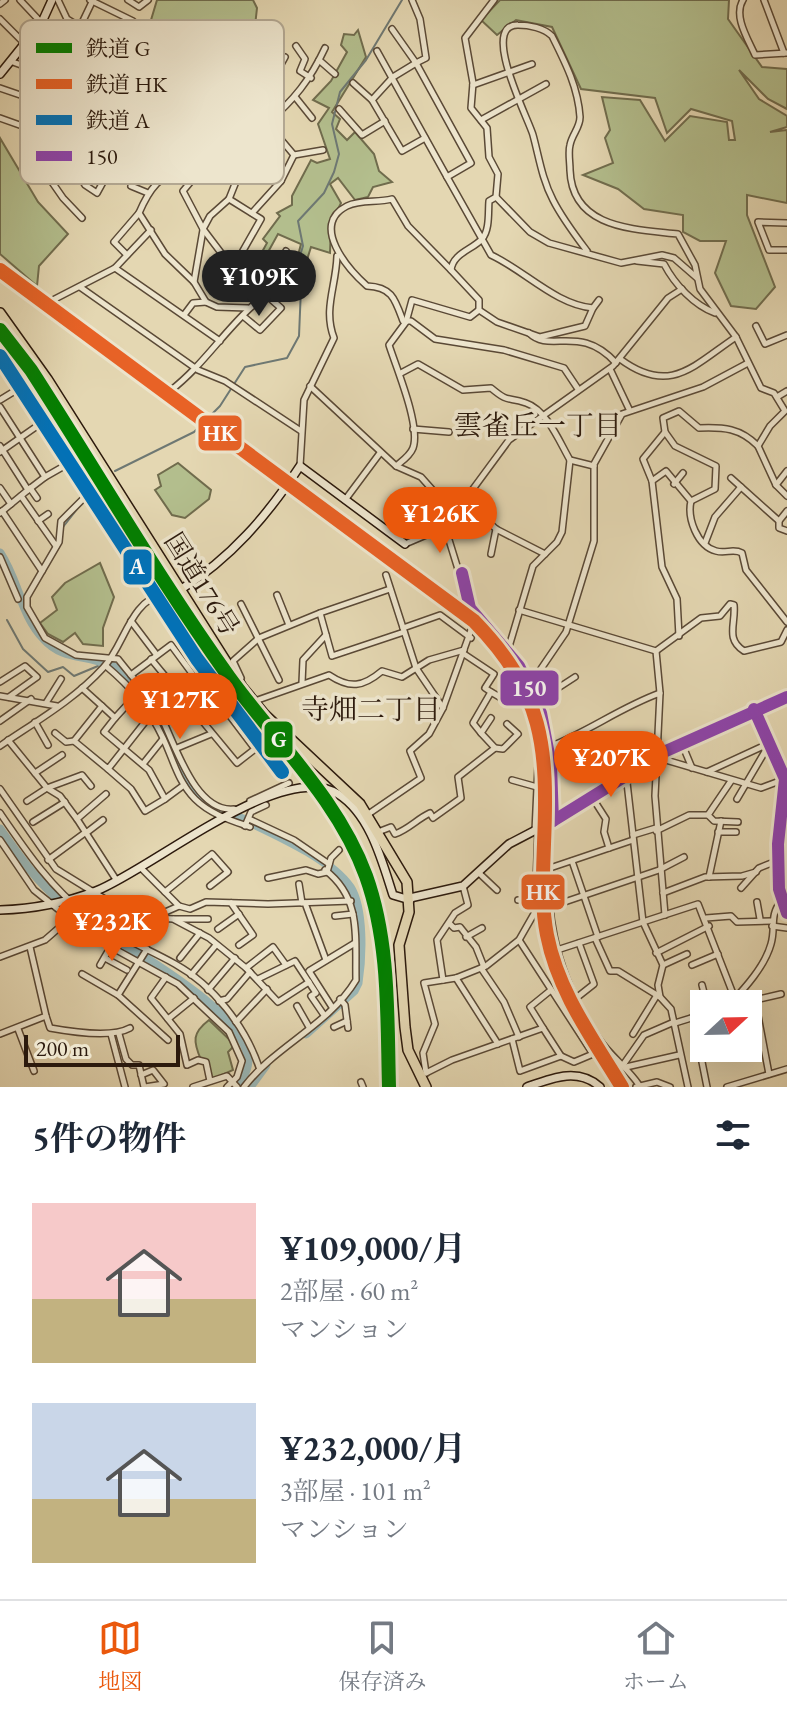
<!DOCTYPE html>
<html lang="ja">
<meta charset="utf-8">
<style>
body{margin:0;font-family:"EB Garamond","Noto Serif JP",serif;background:#f6f6f7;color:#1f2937;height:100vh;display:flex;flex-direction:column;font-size:30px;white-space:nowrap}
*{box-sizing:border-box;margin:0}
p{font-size:26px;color:#747a83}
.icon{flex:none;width:44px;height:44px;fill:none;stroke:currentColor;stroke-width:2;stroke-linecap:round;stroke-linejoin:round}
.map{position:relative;height:1087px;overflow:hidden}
.side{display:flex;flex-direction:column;background:#fff;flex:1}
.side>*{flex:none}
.needle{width:52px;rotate:68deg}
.tools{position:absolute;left:690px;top:990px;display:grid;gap:16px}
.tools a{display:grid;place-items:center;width:72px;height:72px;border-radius:0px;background:#fff;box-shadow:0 8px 32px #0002;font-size:40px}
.scale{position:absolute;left:24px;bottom:20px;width:156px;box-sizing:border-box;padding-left:8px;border:4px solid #2c1a0d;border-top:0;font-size:22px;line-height:28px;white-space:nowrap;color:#2c1a0d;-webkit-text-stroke:6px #ede5cd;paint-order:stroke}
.price{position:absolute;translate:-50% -68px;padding:0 18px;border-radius:28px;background:#ea580c;color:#fff;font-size:26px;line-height:52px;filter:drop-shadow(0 2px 4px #0008)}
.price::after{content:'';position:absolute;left:50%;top:48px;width:24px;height:18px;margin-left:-12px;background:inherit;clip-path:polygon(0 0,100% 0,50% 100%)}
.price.active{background:#222;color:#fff}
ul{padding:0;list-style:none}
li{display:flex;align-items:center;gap:24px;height:200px;padding:0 32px}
li span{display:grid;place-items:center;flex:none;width:224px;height:160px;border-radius:0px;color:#555}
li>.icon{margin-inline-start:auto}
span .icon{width:96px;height:96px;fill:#fffc;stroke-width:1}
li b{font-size:34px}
h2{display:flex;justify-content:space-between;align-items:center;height:96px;padding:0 32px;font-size:34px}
.tabs{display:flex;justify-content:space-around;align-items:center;height:112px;border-top:2px solid #e0e1e3;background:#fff;font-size:22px;color:#747a83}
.tabs a{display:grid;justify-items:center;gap:4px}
.tabs .active{color:#ea580c}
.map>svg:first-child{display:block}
</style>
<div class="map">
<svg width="787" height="1087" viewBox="0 0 787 1087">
<rect width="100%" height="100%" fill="#e4d7b2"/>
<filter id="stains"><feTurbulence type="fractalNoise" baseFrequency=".0025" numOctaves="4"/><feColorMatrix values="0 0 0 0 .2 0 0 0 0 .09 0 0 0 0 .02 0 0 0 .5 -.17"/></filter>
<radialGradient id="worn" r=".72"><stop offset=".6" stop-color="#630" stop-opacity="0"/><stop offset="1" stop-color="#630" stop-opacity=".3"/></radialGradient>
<!-- green -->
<g fill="#b3be8d" stroke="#706c4d" stroke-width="2">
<path d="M157 0H253L257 8 254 35C247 41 234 49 230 57 216 89 215 97 176 102L149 75 131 80 126 71 142 50Z"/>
<polygon points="500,0 729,0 728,19 762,67 787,69 787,109 768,99 739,70 759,99 787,116 787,127 770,132 787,130 787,203 747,195 747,215 775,287 756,309 731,306 715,273 726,241 700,241 683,232 683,215 644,209 618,189 583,175 613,163 605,138 610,130 602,97 640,100 665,141 690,116 727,122 729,140 735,140 732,121 691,109 667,133 655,98 581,89 552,27 516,20 497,35 481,20"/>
<polygon points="358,30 366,57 332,112 340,119 336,129 347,140 355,132 374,154 379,171 392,182 373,187 368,197 355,200 338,178 330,184 341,203 331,224 330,253 311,247 305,266 296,263 301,244 278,234 262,263 257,261 267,243 263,239 280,216 277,213 292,205 292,196 311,160 317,163 330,159 318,124 329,108 313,100 331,81 347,52 341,45 344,34 354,35"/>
<polygon points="0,138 38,202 68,234 39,266 37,286 0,254"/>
<polygon points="178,463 211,490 209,499 185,518 172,515 155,490 161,486 158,475"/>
<polygon points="100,563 114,597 103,628 103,646 83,644 75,633 63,642 48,634 40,623 57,610 52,597 65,583"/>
<path d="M209 1020 235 1045 228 1052 233 1070 211 1080 206 1061 201 1060C193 1041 192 1033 209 1020Z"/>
</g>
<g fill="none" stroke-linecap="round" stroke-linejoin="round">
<!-- stream -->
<g stroke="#6e7873" stroke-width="2">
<polyline points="115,471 194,432 220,406 245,367 287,358 299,336 301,288 295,271 303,246 298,221 324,193 334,172 339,154 332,124 340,92 366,60 402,0"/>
<polyline points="88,497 96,485"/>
<polyline points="63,527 81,504"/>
<polyline points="45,571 61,541"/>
<polyline points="7,620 23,649 48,672 63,667 74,676 98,666"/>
</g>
<!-- river -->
<g stroke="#9ab7b7" stroke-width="9">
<path d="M0 553C18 580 21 615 44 639 69 667 102 647 133 683 161 716 171 769 195 794 208 807 226 812 243 819 274 834 330 858 350 887 364 909 362 958 358 983L354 991 306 1034"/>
<path d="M0 829C19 856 38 883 64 904 102 936 250 1008 248 1061 247 1073 242 1079 234 1087"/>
<polyline points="250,1087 266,1065"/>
</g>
<defs>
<g id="street">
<polyline points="20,0 52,34 57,46 100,67"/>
<polyline points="58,0 67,19 80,27"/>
<path d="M90 0 133 21 129 28 108 40 100 67C111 92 136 107 159 120L195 110"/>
<polyline points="128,0 139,7 148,0"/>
<path d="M494 0 465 38 473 83 471 108 487 128 489 157 498 174 496 197 489 201C488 212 490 230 482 239 472 250 453 253 451 270L479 300V310L497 322 540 337 585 326 593 308"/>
<path d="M743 0C733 16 748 39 755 55L787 53"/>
<polyline points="764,0 784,53"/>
<polyline points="92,2 80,27 108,40"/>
<polyline points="0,4 5,0"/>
<polyline points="0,19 24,43"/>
<polyline points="392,29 416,63 426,58 420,19 412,0"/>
<polyline points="296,46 305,59 300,71 311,78"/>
<polyline points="377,51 447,177"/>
<path d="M285 57 265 93 256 100 267 123C294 100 310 80 325 48"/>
<polyline points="319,60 335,74"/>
<polyline points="10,61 74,84 85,60"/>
<polyline points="353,83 372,100"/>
<polyline points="473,85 532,64"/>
<polyline points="0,88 32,99 28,128 0,118"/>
<polyline points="296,98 312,118"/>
<polyline points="339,109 362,135 385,121"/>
<polyline points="233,120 244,147 281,181 252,213"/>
<polyline points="481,120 546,84"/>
<polyline points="28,128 37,140 31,152 63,198 82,218"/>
<path d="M425 138 402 151 372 100 393 77 416 63 471 163 447 177 491 255C524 270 556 305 593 308L599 300"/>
<polyline points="60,145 85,185 97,193 130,133 103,116 84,88 74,84"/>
<polyline points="244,147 267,123 294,155 281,181"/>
<polyline points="215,148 237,179 229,199"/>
<polyline points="294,155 323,150"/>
<polyline points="52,182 75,167 95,140 81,129 98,107"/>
<polyline points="148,193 131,186 155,149 170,145 179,171"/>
<polyline points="496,197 530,232 549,243 621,263 662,255 674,258 697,278"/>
<polyline points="787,223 758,222 769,250 787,250"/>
<path d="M203 229 228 262 236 263 261 219 229 199 210 216 203 229 183 191 194 178 187 171C161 170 148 192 139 213L165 254 194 282 206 302 217 307 248 308"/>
<path d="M587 251C575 235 562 218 553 200 542 179 539 157 533 135 529 120 479 24 518 25 529 25 544 28 552 36 565 62 578 87 580 117 580 128 572 134 570 145 568 152 570 162 570 170 572 229 634 229 678 234L695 265 700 289 736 337 761 388 774 393 785 411 770 426 758 446 776 485 787 496"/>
<polyline points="127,255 114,242 139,213"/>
<path d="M637 261 664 264C675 285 694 305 715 313"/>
<polyline points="0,266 49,302"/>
<polyline points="115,268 151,230"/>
<path d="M451 270 408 226 392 199C377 203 361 199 347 206 309 225 349 270 367 286 392 287 395 299 403 321H411L435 339 504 350 564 368 578 389"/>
<polyline points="194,282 203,230"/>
<polyline points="80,287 198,370 225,381 301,431"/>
<polyline points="184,315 193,303 206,302"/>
<polyline points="243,316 260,330 281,308 266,295"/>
<polyline points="756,326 765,344 787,335"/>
<path d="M529 333C550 354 580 323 616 363"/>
<path d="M220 341 115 268 49 302 170 391C201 367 220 337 248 310 260 298 276 291 282 275L278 267 286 251"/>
<polyline points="0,347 13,370 15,386 40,424 0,452"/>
<path d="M620 359C670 396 693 366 736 337"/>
<polyline points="610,369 629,409"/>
<path d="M401 373 418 364 463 390 491 388C510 404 507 396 526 403 547 410 560 443 570 460L594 466"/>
<polyline points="310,386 396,466 421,477 454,514"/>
<polyline points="777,397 787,391"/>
<polyline points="0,400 18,389"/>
<polyline points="0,407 45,477 66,465 87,495"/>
<polyline points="40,424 66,465"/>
<polyline points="413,429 449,432"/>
<polyline points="665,432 675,446 716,466 715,489 691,501"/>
<polyline points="0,446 28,490 0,513"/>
<path d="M300 466 304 400 334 338C323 309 336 287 337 256"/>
<path d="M396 466C402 461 410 456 413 448 421 426 396 367 389 345L406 322 412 300 470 317 479 310"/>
<polyline points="731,478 779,521 779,528 787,531"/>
<path d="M652 481 643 459 665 432 663 418 679 411 699 428C724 427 740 428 758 446"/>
<path d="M95 482 87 495 61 521 59 542 27 597V607L45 638 76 655 118 659C132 677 149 695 160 715 175 742 194 813 234 809"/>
<polyline points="674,484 683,473"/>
<polyline points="776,485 787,471"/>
<polyline points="0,488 11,504"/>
<polyline points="30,488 37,498"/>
<polyline points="28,490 45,477"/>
<polyline points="21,496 56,546"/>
<polyline points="465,499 496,529 545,554"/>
<polyline points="345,500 380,453"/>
<polyline points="2,511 42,571"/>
<polyline points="38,521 48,514"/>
<polyline points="779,521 787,511"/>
<polyline points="445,527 470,608 519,666 541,713 551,765 553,821"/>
<polyline points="705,543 715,517 741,487"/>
<polyline points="405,544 445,527 509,440 613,366 668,298 682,289"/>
<polyline points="491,554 496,529"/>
<polyline points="0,557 18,599"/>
<polyline points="386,575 416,668 443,708"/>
<polyline points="390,589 320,613 332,656 404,632"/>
<polyline points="277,595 289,625"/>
<polyline points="241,604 279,680"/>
<path d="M519 610 656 651 701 618 720 616 730 604 734 605C736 624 725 639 744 651L781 642 787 630"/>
<polyline points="131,621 156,654"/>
<polyline points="403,628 440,615 471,638"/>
<path d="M679 636 677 599 662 567 652 481 666 471 691 501C687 518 697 546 716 551 726 554 733 548 742 553L746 570 787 622"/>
<polyline points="508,650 533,566 557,542 562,532 570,460"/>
<polyline points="656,651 660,693"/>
<polyline points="464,654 494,674 485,688 491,692 473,723 481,733"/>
<polyline points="151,659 237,763 255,749 205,683 199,683"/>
<path d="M106 666C131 687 149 708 163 738 173 759 178 782 195 799 210 814 230 820 250 827"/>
<polyline points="241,678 233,661 259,638 320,613"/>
<polyline points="0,682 25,666 37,677 9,697"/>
<polyline points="302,683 303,660 326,635"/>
<polyline points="530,685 566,632 594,541 594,464 622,414 703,387 748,363"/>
<polyline points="82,688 102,706 74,741 108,769 149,717 199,683 171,645 131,675"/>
<polyline points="491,692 508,702 522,696 532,721"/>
<polyline points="0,696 57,706"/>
<path d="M255 701 329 675C350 689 363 687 382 671L402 677 429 660 464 650"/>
<polyline points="46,703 61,679"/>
<polyline points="102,706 115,718 104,732 149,770 165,799 145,811 131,789 108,769"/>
<polyline points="539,707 555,690 575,677"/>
<polyline points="115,718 137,694"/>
<polyline points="491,718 481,733 495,748"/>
<polyline points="0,721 31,699"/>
<polyline points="35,722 48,745"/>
<polyline points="55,733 66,742 74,741"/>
<polyline points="8,740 47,788 60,796 77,819"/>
<polyline points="682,744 692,768"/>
<path d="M0 746C35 722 74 700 103 668 125 645 129 602 164 593L202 652 216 648"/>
<path d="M549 747C588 732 621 707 660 693L655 796 665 915"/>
<polyline points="177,748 211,734"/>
<polyline points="659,758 761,788 785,779"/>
<polyline points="143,764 163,739"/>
<polyline points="707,772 770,743 737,799"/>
<polyline points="35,773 62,755"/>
<polyline points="626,774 643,922 663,965 658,985 660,997 671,1009 688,1087"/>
<polyline points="512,780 537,787"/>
<polyline points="731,781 708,815 714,821 738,822"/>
<polyline points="0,789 56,869 121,909 142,917 173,919 209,938 246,968 278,1002 309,982"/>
<polyline points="106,794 77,819 117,881"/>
<polyline points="590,794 606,819 604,832 609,848"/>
<polyline points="165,799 184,785"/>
<polyline points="27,801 47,788 82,775 91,786"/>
<polyline points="250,801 289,783"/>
<path d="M0 813C26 851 51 888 88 916 114 936 147 948 175 964 213 985 245 1026 259 1067"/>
<polyline points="367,815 421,778 410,751 429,734 443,708 476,616"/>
<polyline points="249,819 294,840 329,864"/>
<path d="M554 821C619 771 709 725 787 697"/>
<polyline points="33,822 65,802"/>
<path d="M549 823C544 906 551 969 599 1039 610 1056 628 1068 639 1085"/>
<polyline points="245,826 251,812 266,805"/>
<polyline points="535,831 538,766"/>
<polyline points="656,831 689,815 708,815"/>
<path d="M378 832 391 827 395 834C409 829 417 819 430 813L433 818 461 798 458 777 495 748 503 749 518 734 507 724"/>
<polyline points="718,832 736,832"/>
<polyline points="86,833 103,820"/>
<polyline points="633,835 656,828"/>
<polyline points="0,840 34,890 93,937 178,984 229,1032 242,1061 237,1077 227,1087"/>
<polyline points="48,860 86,832"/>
<polyline points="572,861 598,937"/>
<polyline points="141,868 165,892 212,854 228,872 210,886"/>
<polyline points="547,869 633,840"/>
<polyline points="480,874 497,890"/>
<polyline points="709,877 721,821"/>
<polyline points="268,878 306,870 318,874 327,872 331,858 339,850"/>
<polyline points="299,884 302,903"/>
<polyline points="741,888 759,868 779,860"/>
<polyline points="165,892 179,906 190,909 206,902 268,904 351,901"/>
<polyline points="663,893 705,877 742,876 756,872"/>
<polyline points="780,894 787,884"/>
<polyline points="518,900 535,900"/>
<polyline points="757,902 760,919"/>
<polyline points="231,903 253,935 239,945"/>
<polyline points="305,903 326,960"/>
<polyline points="535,912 659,870 684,857"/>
<polyline points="335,916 353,914"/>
<polyline points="706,918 731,916 737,922 772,921"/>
<polyline points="174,919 208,919"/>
<polyline points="449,923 454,928 460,927 476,947 484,967"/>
<polyline points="772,926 787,928"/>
<polyline points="218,929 239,914"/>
<polyline points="151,933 163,913 179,906"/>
<polyline points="466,937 482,928"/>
<polyline points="595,938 610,971 618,971 660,997"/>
<polyline points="557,950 698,904 735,999 755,1000 769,1074"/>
<polyline points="656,953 709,926"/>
<polyline points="0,957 45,940 69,919"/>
<polyline points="105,958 127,970"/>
<polyline points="180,958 200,933"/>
<polyline points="100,965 111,946"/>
<polyline points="663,965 687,954"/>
<polyline points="692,965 718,954"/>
<polyline points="246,968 273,947 286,965"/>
<polyline points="481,968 504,1002 519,1037"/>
<polyline points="82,974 118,995 168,1040"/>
<polyline points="191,975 216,945"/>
<polyline points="166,977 151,998 180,1034 187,1065 198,1060 206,1062 210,1081"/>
<polyline points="456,978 498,1044"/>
<polyline points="258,979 295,961 316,993 311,996 324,1015"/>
<polyline points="443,980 437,940 455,913 468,905 463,886"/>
<polyline points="702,985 707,1004"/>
<polyline points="208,990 235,958"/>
<polyline points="118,995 147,949"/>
<polyline points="340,999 345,1005 348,1028"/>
<polyline points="575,999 594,984 579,943"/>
<polyline points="755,1000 781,994"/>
<polyline points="219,1001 227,999 250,972"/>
<path d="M730 1004C745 988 765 966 771 944 776 927 769 916 781 901"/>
<polyline points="297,1006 309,1027"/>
<polyline points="332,1007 309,971 355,943"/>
<path d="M46 1016 50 1028C72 1032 112 1038 130 1028"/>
<polyline points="693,1017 707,1087"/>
<polyline points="168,1019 194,998"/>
<polyline points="236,1022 267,989"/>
<polyline points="675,1023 704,1014"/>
<polyline points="334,1027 347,1021"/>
<polyline points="543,1028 530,1007 551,990"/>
<polyline points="18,1029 34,1071"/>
<polyline points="0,1034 46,1016 30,947"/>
<polyline points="111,1034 125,1087"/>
<polyline points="119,1034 126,1059 132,1065 139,1065 144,1087"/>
<polyline points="633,1034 657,995"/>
<polyline points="512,1039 520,1071 561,1056 574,1062 593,1054 519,940"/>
<polyline points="623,1065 644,1035 674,1022"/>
<polyline points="626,1067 679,1055"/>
<polyline points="426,1073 423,1053 435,1024 424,983 456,978 486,966 519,940 535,912 538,830"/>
<polyline points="426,1073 452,1060 543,1028 561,1056"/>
<polyline points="141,1075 153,1070 164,1084 145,1087"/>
<polyline points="361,1082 363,1087"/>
<polyline points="193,1087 227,1076 237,1087"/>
<path d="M244 1087C275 1046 329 1025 356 980 355 938 362 898 325 870"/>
<polyline points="636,1087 657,1082 670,1087"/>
<polyline points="727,1087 787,1069"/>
</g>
<g id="secondary">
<polyline points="0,74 42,22 52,0"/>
<path d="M180 590C231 558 267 516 300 466L405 544"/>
<polyline points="754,709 785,779 778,844 779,889 787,913"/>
<polyline points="410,898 463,886 509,844 553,821"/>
<path d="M0 910C33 909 65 903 96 891 152 869 282 759 338 794 370 814 382 861 393 895L410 900"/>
<path d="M527 1087C552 1078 578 1067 600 1087"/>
</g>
<polyline id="highway" points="0,313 47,379 242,687 265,715 360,804 407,882 409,912 399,945 405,1027 408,1050 426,1087"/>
</defs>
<!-- street casing -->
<use href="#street" stroke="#5a4936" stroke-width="8"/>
<!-- secondary casing -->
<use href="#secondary" stroke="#2c1a0d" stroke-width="10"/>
<!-- highway casing -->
<use href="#highway" stroke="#2c1a0d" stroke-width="12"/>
<!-- street -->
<use href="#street" stroke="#ede5cd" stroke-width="5"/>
<!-- secondary -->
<use href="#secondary" stroke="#ede5cd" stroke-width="7"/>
<!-- highway -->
<use href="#highway" stroke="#e4d7b2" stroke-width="9"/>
<defs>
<g id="bus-1">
<polyline points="462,573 470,608 519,666 541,713 551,765 553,821"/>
<polyline points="754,709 785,779 778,844 779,889 787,913"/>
<polyline points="553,821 666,751 787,697"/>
</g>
</defs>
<!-- bus-1 casing -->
<use href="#bus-1" stroke="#ede5cd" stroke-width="18"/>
<!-- bus-1 -->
<use href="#bus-1" stroke="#8e44ad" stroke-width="12"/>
<defs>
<path id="rail-1" d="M0 330 31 370C97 472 158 578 229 677 276 742 338 799 366 876 390 943 387 1017 389 1087"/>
<path id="rail-2" d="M0 270 474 621C544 693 548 747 544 844 543 874 541 905 547 935 558 992 593 1039 622 1087"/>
<polyline id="rail-3" points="0,356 197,659 282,772"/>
</defs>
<!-- rail-1 casing -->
<use href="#rail-1" stroke="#ede5cd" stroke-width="20"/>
<!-- rail-2 casing -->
<use href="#rail-2" stroke="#ede5cd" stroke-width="20"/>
<!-- rail-3 casing -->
<use href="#rail-3" stroke="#ede5cd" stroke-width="20"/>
<!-- rail-1 -->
<use href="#rail-1" stroke="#008000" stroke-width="14"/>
<!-- rail-2 -->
<use href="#rail-2" stroke="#e86226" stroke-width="14"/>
<!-- rail-3 -->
<use href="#rail-3" stroke="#0072ba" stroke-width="14"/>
</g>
<g text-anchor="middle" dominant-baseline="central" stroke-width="7" stroke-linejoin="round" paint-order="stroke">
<!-- street labels -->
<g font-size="26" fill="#2c1a0d" stroke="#ede5cd">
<text transform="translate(202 584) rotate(58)">国道176号</text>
</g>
<!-- neighbourhood labels -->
<g font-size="28" fill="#2c1a0d" stroke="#ede5cd">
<text x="538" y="425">雲雀丘一丁目</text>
<text x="371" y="709">寺畑二丁目</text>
</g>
</g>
<!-- legend -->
<rect x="20" y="20" width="264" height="164" rx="12" fill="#ede5cd" stroke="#b3a893" stroke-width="2"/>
<rect x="36" y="43" width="36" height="10" fill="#008000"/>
<rect x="36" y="79" width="36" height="10" fill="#e86226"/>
<rect x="36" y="115" width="36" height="10" fill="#0072ba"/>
<rect x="36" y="151" width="36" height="10" fill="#8e44ad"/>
<g font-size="22" fill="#2c1a0d">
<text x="86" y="56">鉄道 G</text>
<text x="86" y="92">鉄道 HK</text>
<text x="86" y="128">鉄道 A</text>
<text x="86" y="164">150</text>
</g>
<g stroke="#ede5cd" stroke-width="3">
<rect x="197" y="414" width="46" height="38" rx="8" fill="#e86226"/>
<rect x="122" y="548" width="31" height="38" rx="8" fill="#0072ba"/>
<rect x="499" y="669" width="61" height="38" rx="8" fill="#8e44ad"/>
<rect x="263" y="720" width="31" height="39" rx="8" fill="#008000"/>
<rect x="520" y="873" width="46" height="38" rx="8" fill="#e86226"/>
</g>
<g font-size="22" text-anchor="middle" font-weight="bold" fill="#fff">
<text x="220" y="441">HK</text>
<text x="137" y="574">A</text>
<text x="529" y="696">150</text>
<text x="279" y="747">G</text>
<text x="543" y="900">HK</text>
</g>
<rect width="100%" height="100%" filter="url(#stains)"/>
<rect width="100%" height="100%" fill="url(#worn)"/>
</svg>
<div class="tools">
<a><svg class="needle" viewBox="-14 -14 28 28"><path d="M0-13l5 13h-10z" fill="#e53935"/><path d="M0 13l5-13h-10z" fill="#747a83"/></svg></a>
</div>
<div class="scale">200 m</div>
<b class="price active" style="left:259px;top:318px">¥109K</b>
<b class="price" style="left:440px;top:555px">¥126K</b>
<b class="price" style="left:180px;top:741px">¥127K</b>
<b class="price" style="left:611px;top:799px">¥207K</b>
<b class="price" style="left:112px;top:963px">¥232K</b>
</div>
<section class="side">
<h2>5件の物件<svg class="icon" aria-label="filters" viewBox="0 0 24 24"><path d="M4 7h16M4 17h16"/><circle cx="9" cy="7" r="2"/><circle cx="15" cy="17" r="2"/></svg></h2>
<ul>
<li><span style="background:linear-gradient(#f6c9c9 60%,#c2b280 0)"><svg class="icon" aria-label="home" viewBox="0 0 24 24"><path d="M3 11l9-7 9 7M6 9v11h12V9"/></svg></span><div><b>¥109,000/月</b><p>2部屋 · 60 m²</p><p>マンション</p></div></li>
<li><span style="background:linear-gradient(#c9d6e8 60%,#c2b280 0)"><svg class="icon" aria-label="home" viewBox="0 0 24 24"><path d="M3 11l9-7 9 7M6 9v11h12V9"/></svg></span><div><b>¥232,000/月</b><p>3部屋 · 101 m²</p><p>マンション</p></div></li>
</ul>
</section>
<nav class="tabs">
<a class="active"><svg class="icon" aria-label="map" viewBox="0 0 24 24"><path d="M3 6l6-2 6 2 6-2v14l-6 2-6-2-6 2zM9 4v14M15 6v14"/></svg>地図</a>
<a><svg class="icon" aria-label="saved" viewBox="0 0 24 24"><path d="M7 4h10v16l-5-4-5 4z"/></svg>保存済み</a>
<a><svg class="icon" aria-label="home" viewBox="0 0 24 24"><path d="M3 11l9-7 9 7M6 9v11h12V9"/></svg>ホーム</a>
</nav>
